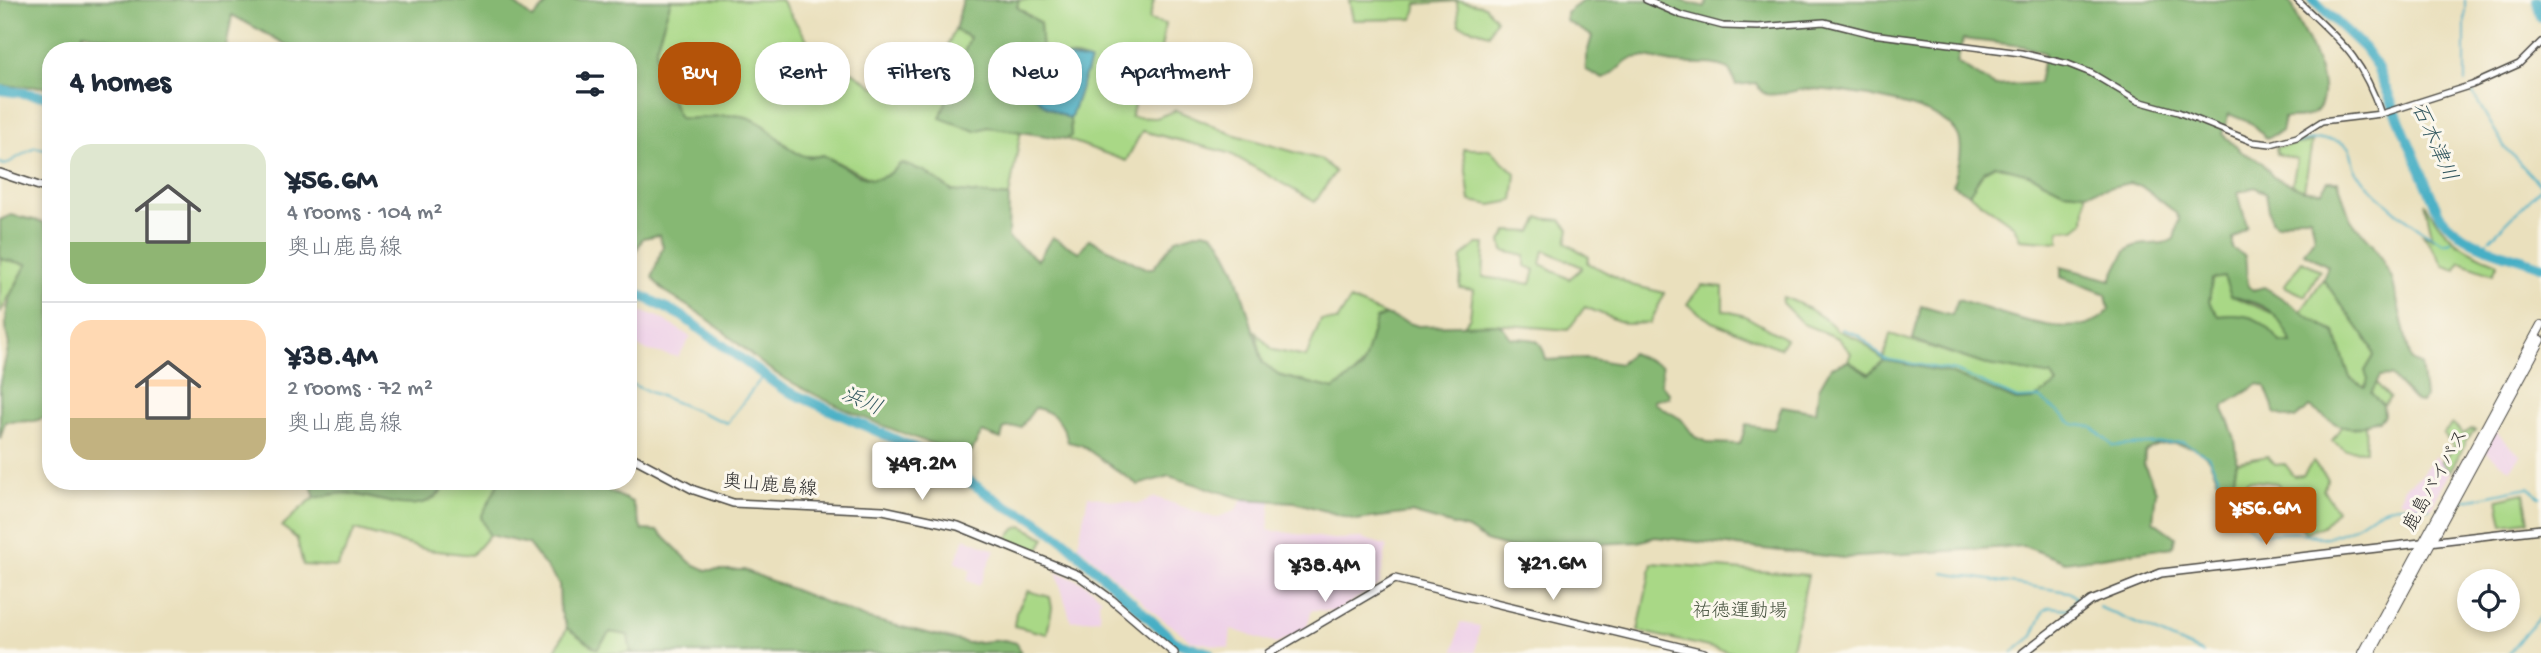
<!DOCTYPE html>
<meta charset="utf-8">
<style>
body{margin:0;font-family:"Gochi Hand","Klee One",sans-serif;background:#f6f6f7;color:#1f2937;height:100vh;display:flex;flex-direction:column;font-size:26px;white-space:nowrap}
*{box-sizing:border-box;margin:0}
p{font-size:23px;color:#747a83}
.icon{flex:none;width:38px;height:38px;fill:none;stroke:currentColor;stroke-width:2;stroke-linecap:round;stroke-linejoin:round}
.map{position:relative;flex:1;overflow:hidden}
.drawer{position:absolute;left:42px;top:42px;width:595px;height:448px;display:flex;flex-direction:column;background:#fff;border-radius:28px;box-shadow:0 4px 10px #0003}
.drawer>*{flex:none}
.top-card{position:absolute;left:658px;top:42px;width:665px;height:63px;display:flex;gap:14px}
.fabs{position:absolute;left:2457px;top:569px;display:grid;gap:14px}
.fabs a{display:grid;place-items:center;width:63px;height:63px;border-radius:50%;background:#fff;box-shadow:0 4px 10px #0003;font-size:35px}
.price{position:absolute;translate:-50% -60px;padding:0 16px;border-radius:7px;background:#fff;color:#222;font-size:23px;line-height:46px;filter:drop-shadow(0 2px 4px #0008)}
.price::after{content:'';position:absolute;left:50%;top:42px;width:21px;height:16px;margin-left:-10px;background:inherit;clip-path:polygon(0 0,100% 0,50% 100%)}
.price.on{background:#b45309;color:#fff}
ul{padding:0;list-style:none}
li{display:flex;align-items:center;gap:21px;height:175px;padding:0 28px}
li+li{border-top:2px solid #e0e1e3}
li span{display:grid;place-items:center;flex:none;width:196px;height:140px;border-radius:21px;color:#555}
li>.icon{margin-inline-start:auto}
span .icon{width:84px;height:84px;fill:#fffc;stroke-width:1}
li b{font-size:30px}
h2{display:flex;justify-content:space-between;align-items:center;height:84px;padding:0 28px;font-size:30px}
.pill{padding:0 24px;border-radius:28px;background:#fff;box-shadow:0 4px 10px #0003;font-size:24px;line-height:63px}
.pill.on{background:#b45309;color:#fff}
.map>svg:first-child{display:block}
</style>
<div class="map">
<svg width="2541" height="653" viewBox="0 0 2541 653">
<rect width="100%" height="100%" fill="#fbf7ec"/>
<filter id="ink" filterUnits="userSpaceOnUse"><feTurbulence type="fractalNoise" baseFrequency=".0143" numOctaves="2"/><feDisplacementMap in="SourceGraphic" scale="14" xChannelSelector="R" yChannelSelector="G"/><feConvolveMatrix kernelMatrix="1 2 1 2 8 2 1 2 1" color-interpolation-filters="sRGB"/></filter>
<filter id="wash" filterUnits="userSpaceOnUse"><feTurbulence type="fractalNoise" baseFrequency=".00686" numOctaves="4" result="noise"/><feDisplacementMap in="SourceGraphic" scale="28" xChannelSelector="R" yChannelSelector="G"/><feGaussianBlur stdDeviation="1.57" result="paint"/><feColorMatrix in="noise" values="0 0 0 0 0 0 0 0 0 0 0 0 0 0 0 0 0 1.4 0 .05"/><feComposite in="paint" operator="in"/></filter>
<g filter="url(#wash)">
<rect width="100%" height="100%" fill="#eae0bd"/>
<!-- built -->
<g fill="#eed0e8">
<polygon points="628,308 657,316 691,337 678,357 645,350 628,341"/>
<polygon points="2495,431 2521,456 2510,470 2485,452"/>
<polygon points="2435,456 2450,471 2431,508 2399,501 2404,487 2419,477"/>
<polygon points="1088,496 1138,504 1155,497 1215,518 1235,511 1243,499 1271,500 1268,530 1333,539 1362,538 1387,546 1379,585 1337,611 1312,610 1306,629 1276,644 1231,629 1229,648 1192,641 1157,615 1078,545"/>
<polygon points="965,538 995,550 979,586 967,580 971,570 955,562"/>
<polygon points="1056,572 1084,583 1102,598 1099,600 1100,619 1071,621"/>
<polygon points="1460,622 1480,626 1475,653 1454,651"/>
</g>
<!-- green -->
<g fill="#a9d886" stroke="#6a8258" stroke-width="2" fill-rule="evenodd">
<path d="M671 0H781L810 44 878 89 904 46 943 54 955 30 970 37 975 131 988 127 1021 130 1009 197 952 191 924 171 875 181 823 155C792 165 779 132 754 120 732 109 703 121 679 118L657 63 656 47Z"/>
<polygon points="1019,0 1154,0 1149,20 1165,24 1157,75 1141,79 1131,117 1156,118 1176,110 1232,134 1322,160 1335,172 1315,202 1229,153 1142,131 1126,161 1066,139 1071,136 1070,119 1090,61 1077,57 1042,55 1040,23 1017,7"/>
<polygon points="1349,0 1457,0 1485,6 1496,19 1489,34 1459,25 1457,1 1417,4 1413,19 1353,20"/>
<polygon points="2312,142 2304,190 2292,185 2297,159 2277,154 2276,147"/>
<polygon points="1463,149 1489,149 1516,174 1513,201 1491,205 1470,201"/>
<polygon points="1995,165 2029,174 2063,191 2086,193 2084,222 2075,229 2059,230 2059,242 2020,239 2014,226 1969,194 1984,171"/>
<path d="M2425 203C2445 239 2460 248 2498 263L2493 274 2460 262 2456 270 2444 266 2423 234 2433 239Z"/>
<path d="M1539 218 1561 220 1569 229 1566 243 1589 257 1588 263 1631 285 1665 293 1650 323 1626 324 1585 307 1568 330 1496 324 1463 326 1470 317 1473 290 1460 288 1462 257 1477 244H1485L1483 277 1531 284 1535 270 1525 266V256L1503 251 1501 241 1508 231 1532 232ZM1544 250 1582 267V268L1569 279 1541 264Z"/>
<polygon points="0,259 27,264 0,313"/>
<polygon points="2302,261 2320,270 2305,296 2284,286"/>
<path d="M2224 277 2232 296 2279 316 2292 343 2280 342C2266 321 2243 313 2219 316L2209 302 2212 279Z"/>
<polygon points="2323,279 2371,346 2374,356 2365,371 2390,398 2383,405 2350,378 2335,332 2300,313"/>
<polygon points="1702,285 1723,287 1723,310 1745,316 1786,339 1780,348 1712,322 1687,304"/>
<path d="M1783 297C1796 301 1830 319 1836 330L1859 339 1883 360 1890 334 1983 364 2052 375 2057 384 2033 400 2016 401 1950 373 1870 374 1848 361 1851 353 1838 338 1803 324 1782 303Z"/>
<path d="M1350 300 1386 315 1376 320C1365 359 1371 366 1334 389L1281 376 1263 363 1256 332 1273 350 1306 357 1321 320 1337 321Z"/>
<polygon points="2365,421 2366,451 2346,450 2332,441 2342,425 2348,428"/>
<polygon points="2452,424 2463,434 2471,429 2475,430 2464,442 2465,445 2450,471 2441,461 2455,448 2443,434"/>
<polygon points="2267,456 2275,465 2285,464 2294,476 2303,475 2313,462 2328,479 2323,490 2337,510 2323,526 2306,532 2297,518 2281,512 2278,504 2283,492 2277,483 2249,480 2240,488 2232,488 2237,462"/>
<path d="M447 481H521L481 517 489 535 472 555 428 550 355 530 337 567 303 565 297 539 282 526C292 518 303 504 315 498 356 477 423 534 447 481Z"/>
<polygon points="2524,493 2529,521 2503,524 2498,499"/>
<polygon points="1022,526 1045,538 1037,553 1005,541 1015,529"/>
<polygon points="1652,563 1808,575 1791,653 1734,653 1638,631"/>
<polygon points="1028,591 1050,597 1052,608 1047,634 1014,626 1016,612"/>
<polygon points="567,628 597,649 610,632 628,635 631,653 554,653"/>
</g>
<!-- forest -->
<g fill="#86b873" stroke="#58724f" stroke-width="2" fill-rule="evenodd">
<path d="M0 0H510L533 19 548 3 547 0H671L656 47 657 63 679 118C703 121 732 109 754 120 779 131 792 165 823 155 855 171 874 195 901 163L924 171 952 191 1009 197 1008 238 1038 260 1052 237 1079 252 1089 239 1145 268H1153L1176 239 1203 231 1212 233 1221 242 1235 269 1263 363 1281 376 1334 389 1362 369 1376 319 1386 315 1418 326 1496 324 1503 327 1511 338C1534 340 1541 335 1546 360L1587 358 1620 364 1631 353 1662 366 1661 384 1669 393V397L1654 400V403L1681 419 1695 437 1709 443 1740 444 1746 425 1774 429 1782 406 1816 412 1819 388 1831 367 1848 361 1869 374 1884 360 1950 373 2016 401 2033 400 2057 384 2052 376 1983 364 1913 340 1921 306 1952 315 1958 299C1996 311 2079 348 2109 310L2106 294 2061 277V267L2111 280C2115 271 2119 261 2125 253 2136 238 2159 249 2174 239L2179 219 2175 212 2141 186 2129 183 2086 193 2063 191 2029 174 1995 165 1984 171 1969 194 1953 184C1957 170 1964 152 1959 137 1948 105 1839 89 1809 89 1795 89 1779 97 1766 94 1760 92 1759 88 1756 83L1736 85 1729 69C1711 61 1693 65 1674 63 1663 62 1651 56 1640 57 1625 57 1617 74 1603 79L1586 70V57L1592 36 1566 21V13L1584 0H1679L1705 7 1707 0H2288C2296 8 2295 14 2299 24 2309 44 2333 85 2319 108 2312 119 2296 118 2284 118L2281 132 2266 138 2251 123 2229 114 2222 134 2243 153 2261 161 2273 177 2304 190 2321 191 2328 181H2338L2350 219 2373 244 2392 278 2411 360 2421 365 2425 397 2422 403 2416 402 2391 376 2380 377 2371 393 2383 405 2384 415 2379 421C2369 421 2366 424 2357 427 2343 433 2321 414 2310 407L2295 419 2276 414 2265 386 2259 384 2225 405 2223 410C2239 440 2239 454 2232 488H2221C2217 479 2213 464 2207 457 2193 442 2160 439 2145 452L2144 465 2156 491 2153 521 2175 537 2173 547 2065 562 2024 546 1844 558 1655 537 1638 542 1510 548 1486 541 1468 529 1411 513 1356 520 1295 502 1243 499 1169 476 1138 485 1081 445 1068 442C1063 423 1056 412 1035 408L1021 427 1004 428 1001 439 982 432 969 456C905 436 841 411 782 377 752 360 730 334 702 315 683 302 665 296 652 277L663 246 659 235 643 238 628 266V51H298L232 15 226 48 221 51H170L83 33 81 51H51V87L0 86ZM1963 39 2023 46 2045 53 2039 83 1995 86 1957 63ZM2255 187 2266 193 2271 221 2277 225 2298 217H2310L2314 237 2304 253 2328 266 2323 279 2371 346 2374 356 2365 371 2368 379 2365 387 2350 378 2335 332C2309 320 2289 301 2264 287L2253 290 2248 286 2245 256 2233 249V239L2247 227 2238 192ZM2224 277 2231 296C2268 306 2275 309 2292 343L2280 342C2264 318 2247 312 2219 316L2209 302 2212 279Z"/>
<polygon points="963,0 1019,0 1017,7 1040,23 1042,55 1032,70 1045,106 1070,119 1071,136 1066,139 988,127 975,131 940,118 970,37 955,30"/>
<path d="M11 215 43 222 51 236V416L34 421 5 422 0 439V382L9 345C0 312 11 294 27 264L0 259V220Z"/>
<path d="M310 481H447C429 522 382 498 348 493 338 492 326 496 315 498Z"/>
<polygon points="603,481 602,488 632,502 642,530 658,531 691,563 706,570 744,570 865,618 968,643 1004,640 1017,643 1021,653 631,653 628,635 610,632 597,649 567,628 560,610 559,584 528,544 489,535 481,517 499,482"/>
</g>
<!-- water -->
<path fill="#46afc5" stroke="#386d78" stroke-width="2" d="M1047 54 1090 61 1070 119 1045 106 1031 92C1030 77 1032 61 1047 54Z"/>
<g fill="none" stroke-linecap="round" stroke-linejoin="round">
<!-- stream -->
<g stroke="#46afc5" stroke-width="2">
<polyline points="2465,0 2465,82"/>
<polyline points="2472,92 2504,146 2541,186"/>
<path d="M2295 143C2311 140 2334 135 2348 147 2354 153 2351 165 2357 172 2379 200 2412 226 2444 243L2451 241"/>
<polyline points="0,163 5,165 35,147 51,150"/>
<polyline points="2456,238 2458,234"/>
<polyline points="2490,239 2541,188"/>
<polyline points="2485,249 2488,242"/>
<path d="M1841 329 1859 335 1884 359 1956 371 2017 399 2040 398 2073 424 2092 427 2113 446 2183 442 2208 456 2239 516 2257 534C2271 534 2286 532 2301 533 2310 534 2318 539 2327 537 2373 528 2367 497 2429 508"/>
<polyline points="628,383 727,423 763,376"/>
<polyline points="2461,501 2528,487 2541,497"/>
<polyline points="1943,573 2069,592 2077,598 2068,609 2050,607 2044,610 2033,636 2012,653"/>
<polyline points="2099,607 2203,653"/>
<polyline points="2509,653 2541,615"/>
</g>
<!-- river -->
<g stroke="#46afc5" stroke-width="10">
<path d="M2313 0 2364 48 2376 65 2439 214C2465 248 2503 251 2541 266"/>
<polyline points="2537,0 2541,17"/>
<polyline points="0,90 51,97"/>
<polyline points="628,289 682,316 783,389 930,455 1004,505 1034,519 1065,541 1175,642 1209,653"/>
</g>
</g>
</g>
<g filter="url(#ink)">
<g fill="none" stroke-linecap="round" stroke-linejoin="round">
<defs>
<g id="minor">
<polyline points="1646,0 1681,15 1723,26 1758,27 1824,22 1872,34 2021,53 2068,64 2091,73 2138,101 2178,112 2253,142 2271,144 2297,137 2322,121 2381,114 2472,85 2519,64 2541,42"/>
<path d="M2297 0C2340 41 2362 56 2381 114"/>
</g>
<g id="major">
<polyline points="0,173 51,190"/>
<polyline points="628,455 694,490 733,503 883,510 958,526 1078,575 1112,600 1174,653"/>
<polyline points="1269,653 1395,579 1704,653"/>
<polyline points="2023,653 2091,601 2161,573 2541,529"/>
</g>
<g id="highway">
<polyline points="2363,653 2541,325"/>
<polyline points="2371,653 2541,340"/>
</g>
</defs>
<!-- minor casing -->
<use href="#minor" stroke="#484641" stroke-width="8"/>
<!-- major casing -->
<use href="#major" stroke="#484641" stroke-width="10"/>
<!-- highway casing -->
<use href="#highway" stroke="#484641" stroke-width="10"/>
<!-- minor -->
<use href="#minor" stroke="#fff" stroke-width="5"/>
<!-- major -->
<use href="#major" stroke="#fff" stroke-width="7"/>
<!-- highway -->
<use href="#highway" stroke="#fff" stroke-width="8"/>
</g>
</g>
<g text-anchor="middle" dominant-baseline="central" stroke-width="6" stroke-linejoin="round" paint-order="stroke">
<!-- street labels -->
<g font-size="19" fill="#2b2b2b" stroke="#fbf7ec">
<text transform="translate(2437 481) rotate(-61)">鹿島バイパス</text>
<text transform="translate(770 487) rotate(5)">奥山鹿島線</text>
</g>
<!-- park labels -->
<g font-size="19" fill="#4a5642" stroke="#fbf7ec">
<text x="1740" y="612">祐徳運動場</text>
</g>
<!-- water labels -->
<g font-size="21" font-style="italic" fill="#345961" stroke="#fbf7ec">
<text transform="translate(2432 143) rotate(66)">石木津川</text>
<text transform="translate(861 403) rotate(24)">浜川</text>
</g>
</g>
</svg>
<div class="fabs">
<a><svg class="icon" aria-label="locate" viewBox="0 0 24 24"><circle cx="12" cy="12" r="6"/><path d="M12 2v4M12 18v4M2 12h4M18 12h4"/></svg></a>
</div>
<b class="price" style="left:922px;top:502px">¥49.2M</b>
<b class="price on" style="left:2266px;top:547px">¥56.6M</b>
<b class="price" style="left:1553px;top:602px">¥21.6M</b>
<b class="price" style="left:1325px;top:604px">¥38.4M</b>
<div class="top-card">
<a class="pill on">Buy</a>
<a class="pill">Rent</a>
<a class="pill">Filters</a>
<a class="pill">New</a>
<a class="pill">Apartment</a>
</div>
<section class="drawer">
<h2>4 homes<svg class="icon" aria-label="filters" viewBox="0 0 24 24"><path d="M4 7h16M4 17h16"/><circle cx="9" cy="7" r="2"/><circle cx="15" cy="17" r="2"/></svg></h2>
<ul>
<li><span style="background:linear-gradient(#dfe7d0 70%,#8fb573 0)"><svg class="icon" aria-label="home" viewBox="0 0 24 24"><path d="M3 11l9-7 9 7M6 9v11h12V9"/></svg></span><div><b>¥56.6M</b><p>4 rooms · 104 m²</p><p>奥山鹿島線</p></div></li>
<li><span style="background:linear-gradient(#ffd9b3 70%,#c2b280 0)"><svg class="icon" aria-label="home" viewBox="0 0 24 24"><path d="M3 11l9-7 9 7M6 9v11h12V9"/></svg></span><div><b>¥38.4M</b><p>2 rooms · 72 m²</p><p>奥山鹿島線</p></div></li>
</ul>
</section>
</div>
